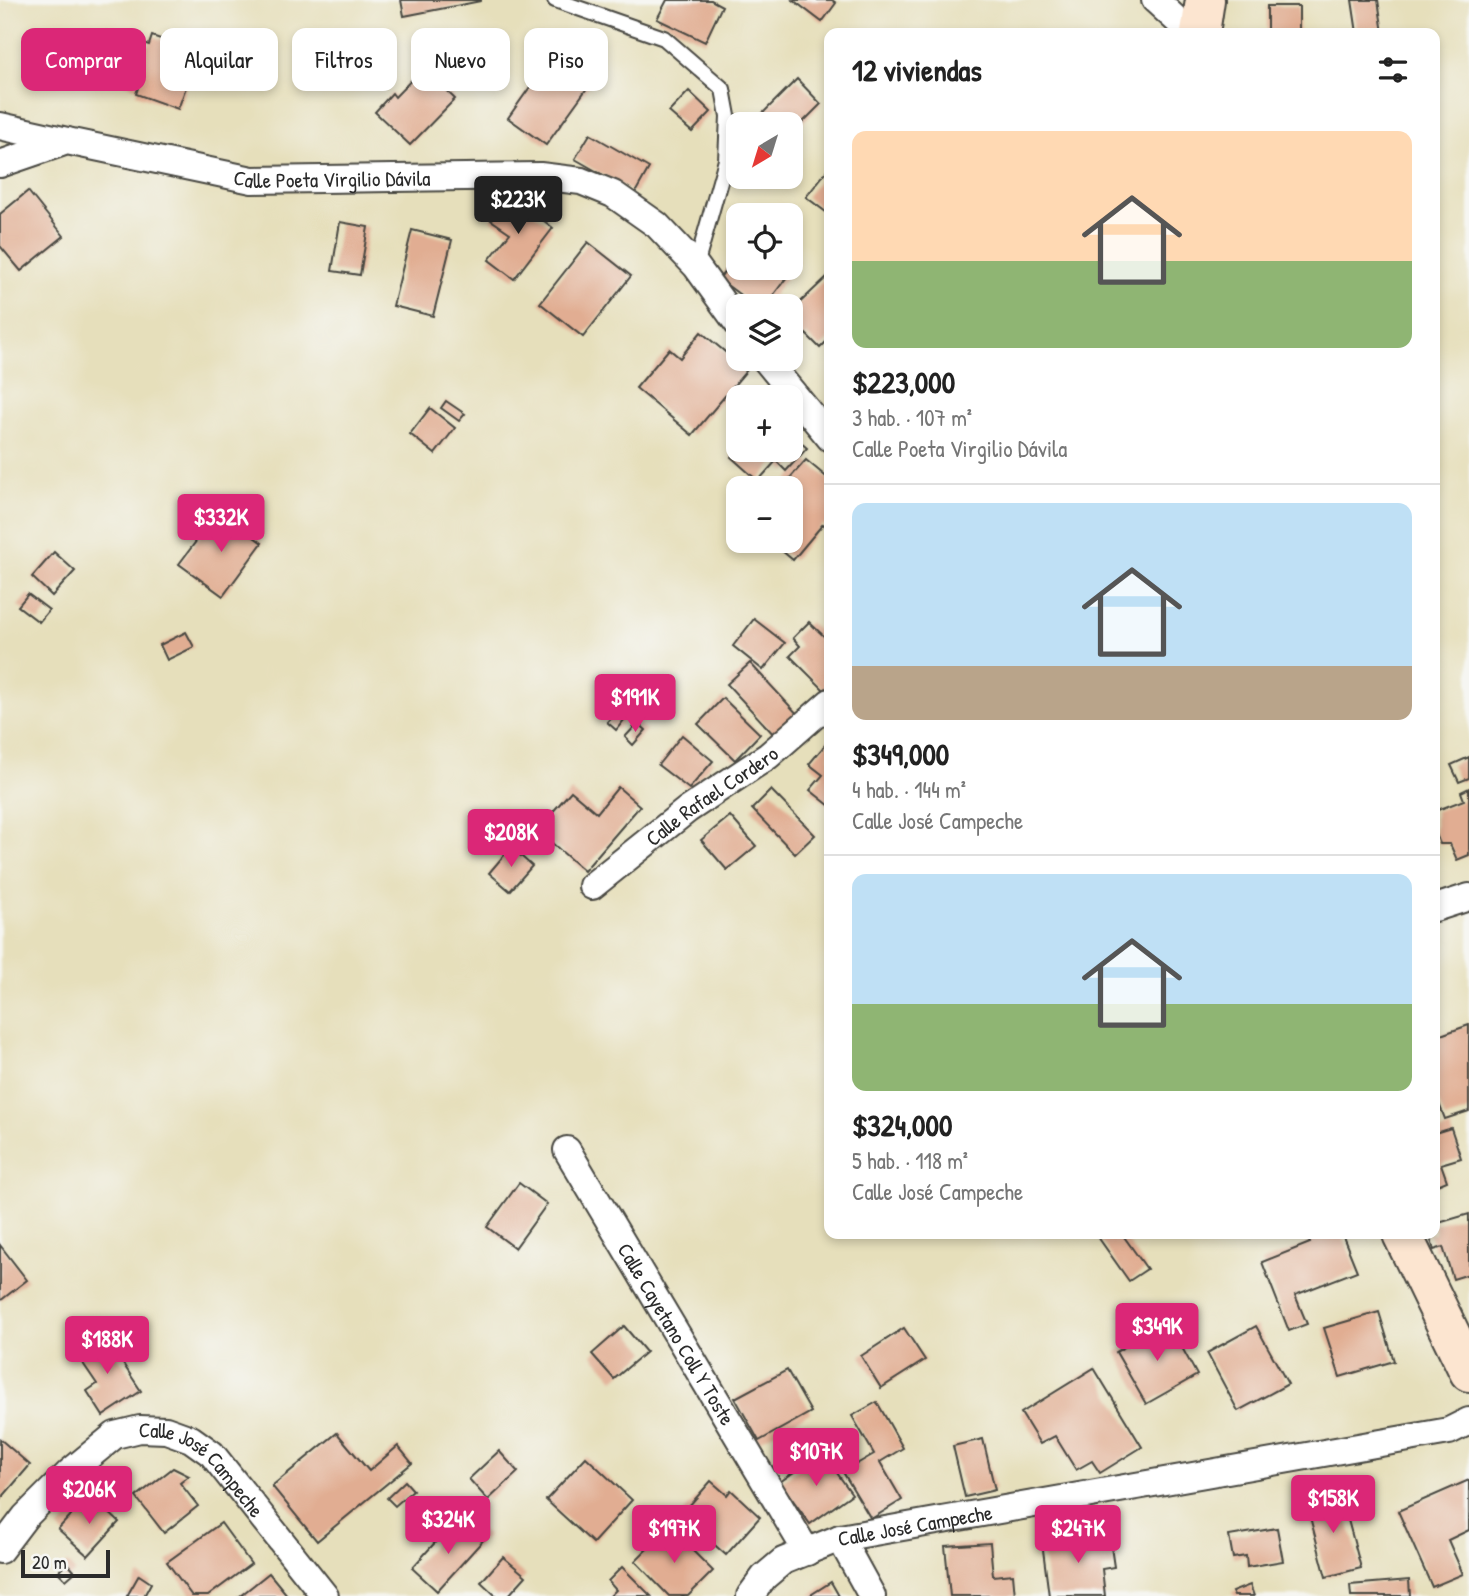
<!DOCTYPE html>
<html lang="es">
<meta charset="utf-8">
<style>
body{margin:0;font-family:"Patrick Hand",sans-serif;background:#f2f2f2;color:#222;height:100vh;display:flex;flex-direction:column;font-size:26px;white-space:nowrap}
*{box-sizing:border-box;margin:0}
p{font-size:23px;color:#767676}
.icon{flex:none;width:38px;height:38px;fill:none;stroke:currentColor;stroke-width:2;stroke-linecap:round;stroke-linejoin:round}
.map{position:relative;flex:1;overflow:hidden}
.panel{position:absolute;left:824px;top:28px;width:616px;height:1211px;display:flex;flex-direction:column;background:#fff;border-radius:14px;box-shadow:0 4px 10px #0003}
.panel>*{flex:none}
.top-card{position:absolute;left:21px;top:28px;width:665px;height:63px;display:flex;gap:14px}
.needle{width:46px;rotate:218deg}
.buttons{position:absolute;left:726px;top:112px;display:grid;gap:14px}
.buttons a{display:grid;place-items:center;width:77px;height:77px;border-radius:14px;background:#fff;box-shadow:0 4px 10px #0003;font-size:35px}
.scale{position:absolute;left:21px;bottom:18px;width:89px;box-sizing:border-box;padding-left:7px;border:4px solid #2b2b2b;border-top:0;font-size:19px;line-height:24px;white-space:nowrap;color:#2b2b2b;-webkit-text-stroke:5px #f6f6f2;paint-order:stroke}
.price{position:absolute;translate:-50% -60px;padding:0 16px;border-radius:7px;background:#db2777;color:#fff;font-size:23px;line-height:46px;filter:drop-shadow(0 2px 4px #0008)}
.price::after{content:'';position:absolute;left:50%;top:42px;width:21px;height:16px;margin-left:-10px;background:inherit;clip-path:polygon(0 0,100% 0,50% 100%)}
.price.active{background:#222;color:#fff}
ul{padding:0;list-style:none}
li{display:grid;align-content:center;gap:14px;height:371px;padding:0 28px}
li+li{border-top:2px solid #e0e0e0}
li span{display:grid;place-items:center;height:217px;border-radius:14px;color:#555}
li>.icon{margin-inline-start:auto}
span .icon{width:126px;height:126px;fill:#fffc;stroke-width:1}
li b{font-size:30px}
h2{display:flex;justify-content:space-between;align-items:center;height:84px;padding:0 28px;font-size:30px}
.tag{padding:0 24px;border-radius:14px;background:#fff;box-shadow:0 4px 10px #0003;font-size:24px;line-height:63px}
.tag.active{background:#db2777;color:#fff}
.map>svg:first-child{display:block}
</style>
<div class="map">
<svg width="1469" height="1596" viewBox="0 0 1469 1596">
<rect width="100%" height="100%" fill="#f6f6f2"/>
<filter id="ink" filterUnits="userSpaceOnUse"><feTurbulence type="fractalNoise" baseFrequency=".0143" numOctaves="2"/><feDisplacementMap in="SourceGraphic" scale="14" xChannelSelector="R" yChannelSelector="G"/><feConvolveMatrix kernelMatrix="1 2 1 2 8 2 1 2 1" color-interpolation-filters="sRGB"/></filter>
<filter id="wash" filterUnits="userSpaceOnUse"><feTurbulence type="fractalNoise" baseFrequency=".00686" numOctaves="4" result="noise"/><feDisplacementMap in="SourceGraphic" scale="28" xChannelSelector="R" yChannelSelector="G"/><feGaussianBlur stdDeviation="1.57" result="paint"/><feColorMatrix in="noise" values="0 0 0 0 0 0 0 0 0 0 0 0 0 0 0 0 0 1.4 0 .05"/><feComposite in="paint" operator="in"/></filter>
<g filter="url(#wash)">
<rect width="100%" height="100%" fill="#e6dfbb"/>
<g id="blocks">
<!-- building -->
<g fill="#e1ad92">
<polygon points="401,0 481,0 481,1 404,16"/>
<polygon points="667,0 711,0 722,6 705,42 657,19"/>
<polygon points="793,0 832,0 836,3 822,22"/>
<polygon points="1352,0 1378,0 1383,33 1357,33"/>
<rect x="1267" y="6" width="32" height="27"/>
<polygon points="107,31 149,45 152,36 199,52 178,109 136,94 138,88 93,72"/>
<polygon points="552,56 590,84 546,145 508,118"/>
<polygon points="423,68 455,99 410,145 375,112 392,93 395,97"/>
<polygon points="797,79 821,104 791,134 791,124 768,124 760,116"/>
<polygon points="689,91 711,112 692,132 669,112"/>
<polygon points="590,134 649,168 635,193 575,159"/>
<polygon points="830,167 830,215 806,197"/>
<polygon points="28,191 64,236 21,271 0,246 0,214"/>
<polygon points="511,195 553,228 514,279 489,260 510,233 491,220"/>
<polygon points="340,222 368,227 360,275 332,271"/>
<polygon points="412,230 452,240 433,316 393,306"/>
<polygon points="588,242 631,276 583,337 540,303"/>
<polygon points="738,253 738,268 791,268 791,255 799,261 765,306 755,306 719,279"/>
<polygon points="828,276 830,277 830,338 820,348 806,334 798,342 791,335 791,311"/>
<polygon points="701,332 747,370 692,435 636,388 669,349 680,358"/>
<polygon points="446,401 465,414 459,421 441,408"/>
<polygon points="430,408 455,428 435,454 410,434"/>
<polygon points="791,434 807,448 786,471 776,461 758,481 731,457 737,450 791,450"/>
<polygon points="806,460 830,480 830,530 823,524 793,560 770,541 791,541 791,488 781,488"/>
<polygon points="219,511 262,543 223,596 179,564"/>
<polygon points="54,552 75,571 52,596 32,577"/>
<polygon points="28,594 49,610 39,622 18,606"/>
<polygon points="754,619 785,643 763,670 733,646"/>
<polygon points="809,622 830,642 830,685 824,690 790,656 800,646 793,638"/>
<polygon points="186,632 194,647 167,660 160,645"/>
<polygon points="750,663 800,717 777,738 727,684"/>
<polygon points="723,698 760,734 735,760 698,724"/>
<polygon points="620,708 628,715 616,730 607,722"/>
<polygon points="638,723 646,730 633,745 625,737"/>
<polygon points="682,735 713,761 689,789 658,765"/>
<polygon points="830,739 830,806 810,790 823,775 809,764"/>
<polygon points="1469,757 1469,778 1459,782 1451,765"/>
<polygon points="618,787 640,806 584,871 537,830 571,791 597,813"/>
<polygon points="1469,788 1469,855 1457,860 1450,844 1440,844 1435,832 1435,811 1464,800 1461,792"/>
<polygon points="771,790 815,835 795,854 752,809"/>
<polygon points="730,816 756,846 727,870 701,840"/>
<polygon points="511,847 532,866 510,891 489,873"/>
<polygon points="1469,1025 1469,1111 1445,1119 1435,1093 1435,1037"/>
<polygon points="1451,1128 1461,1158 1441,1164 1447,1181 1435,1186 1435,1133"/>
<polygon points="519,1183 547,1204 515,1248 487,1227"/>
<polygon points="1469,1214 1469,1274 1453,1279 1443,1247 1434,1250 1429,1234 1435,1234 1435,1224"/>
<polygon points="1102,1234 1122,1234 1147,1269 1129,1281 1098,1237"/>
<polygon points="1306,1234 1342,1234 1357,1271 1295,1295 1307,1324 1289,1331 1262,1262 1310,1243"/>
<polygon points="0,1245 27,1280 0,1301"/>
<polygon points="1379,1312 1394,1361 1340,1377 1324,1328"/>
<polygon points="1168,1322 1197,1375 1146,1404 1116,1352"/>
<polygon points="624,1326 646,1352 614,1379 592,1354"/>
<polygon points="1256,1326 1288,1384 1238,1411 1207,1353"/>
<polygon points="904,1328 925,1360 881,1388 861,1356"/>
<polygon points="104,1335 141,1391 103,1416 87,1391 97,1384 76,1353"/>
<polygon points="1094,1368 1142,1447 1100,1473 1092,1461 1076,1470 1055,1436 1040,1444 1021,1413"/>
<polygon points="787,1370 811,1412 759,1441 735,1398"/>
<polygon points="877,1402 903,1448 880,1462 902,1500 871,1519 843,1472 874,1454 852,1416"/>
<polygon points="337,1433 369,1471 398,1446 412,1463 317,1541 272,1486"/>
<polygon points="0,1439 30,1465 0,1500"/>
<polygon points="983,1439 995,1490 965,1497 953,1446"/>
<polygon points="499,1451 518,1472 488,1500 469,1479"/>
<polygon points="822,1452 852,1494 810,1524 780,1482"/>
<polygon points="586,1457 632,1500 593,1543 546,1500"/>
<polygon points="173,1468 189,1476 180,1483 198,1506 164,1533 136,1497"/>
<polygon points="1469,1480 1469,1530 1448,1540 1463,1574 1432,1587 1398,1511"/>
<polygon points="405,1481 413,1490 395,1506 387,1498"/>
<polygon points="711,1481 727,1495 731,1490 760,1517 726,1555 681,1515"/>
<polygon points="1341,1494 1361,1568 1326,1577 1306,1502"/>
<polygon points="90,1495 119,1522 88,1556 58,1529"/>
<polygon points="221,1523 251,1564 208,1596 192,1596 167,1562"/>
<polygon points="475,1525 487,1536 437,1591 412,1568 450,1526 464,1538"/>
<polygon points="669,1527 713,1571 688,1596 669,1596 635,1561"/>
<polygon points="1277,1528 1283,1561 1247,1567 1246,1556 1233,1558 1229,1536"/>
<polygon points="1109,1533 1114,1567 1102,1569 1105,1596 1049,1596 1042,1542"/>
<polygon points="990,1543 993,1576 1013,1574 1015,1596 950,1596 945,1546"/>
<polygon points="503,1557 526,1576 508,1596 496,1596 481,1582"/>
<polygon points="67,1563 75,1572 66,1580 58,1572"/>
<polygon points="622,1567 651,1596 610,1596 616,1590 608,1581"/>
<polygon points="269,1573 288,1596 240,1596"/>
<polygon points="139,1575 151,1583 144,1596 127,1596"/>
<polygon points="1409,1580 1410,1596 1351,1596 1350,1585"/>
<polygon points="831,1582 839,1596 809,1596"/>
<polygon points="1250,1585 1254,1596 1234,1596 1232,1592"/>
</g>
</g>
</g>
<g filter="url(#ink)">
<use href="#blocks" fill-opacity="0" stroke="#474641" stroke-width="2"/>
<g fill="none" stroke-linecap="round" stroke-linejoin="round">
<defs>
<polyline id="lane" points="555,0 664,38 723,89 728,116 726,160 696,266"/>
<g id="street">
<polyline points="1155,0 1191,33"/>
<polyline points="0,126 67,141"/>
<path id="s1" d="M0 164 67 141 252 180 540 176 581 181 613 194 657 225 696 266 738 324"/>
<polyline points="765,359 830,438"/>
<path id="s2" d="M592 886 687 810 768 756 830 702"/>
<polyline points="1435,908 1469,897"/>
<path id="s3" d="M567 1150 807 1552"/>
<polyline points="840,1538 872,1596"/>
<path id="s4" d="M0 1550 25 1517 70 1472 115 1435 140 1429 166 1430 191 1439 212 1454 325 1596"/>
<path id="s5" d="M750 1596 764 1577 783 1561 840 1538 1449 1431 1469 1421"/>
</g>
<g id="secondary">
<polyline points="1200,33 1205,0"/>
<polyline points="1402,1234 1469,1372"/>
</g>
</defs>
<!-- lane casing -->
<use href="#lane" stroke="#474641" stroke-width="18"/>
<!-- street casing -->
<use href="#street" stroke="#474641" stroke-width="30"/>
<!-- secondary casing -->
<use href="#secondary" stroke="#474641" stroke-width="42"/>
<!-- lane -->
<use href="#lane" stroke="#fff" stroke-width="14"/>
<!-- street -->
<use href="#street" stroke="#fff" stroke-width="26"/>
<!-- secondary -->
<use href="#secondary" stroke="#fce5d0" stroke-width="38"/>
</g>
</g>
<g text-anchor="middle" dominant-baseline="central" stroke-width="6" stroke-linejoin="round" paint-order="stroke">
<!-- street labels -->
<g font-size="21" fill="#2b2b2b" stroke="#f6f6f2">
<text stroke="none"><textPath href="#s1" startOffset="340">Calle Poeta Virgilio Dávila</textPath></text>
<text stroke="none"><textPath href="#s2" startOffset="150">Calle Rafael Cordero</textPath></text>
<text stroke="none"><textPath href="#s3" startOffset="214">Calle Cayetano Coll Y Toste</textPath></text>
<text stroke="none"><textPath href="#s4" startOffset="266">Calle José Campeche</textPath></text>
<text stroke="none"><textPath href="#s5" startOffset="186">Calle José Campeche</textPath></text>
</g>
</g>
</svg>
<div class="buttons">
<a><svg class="needle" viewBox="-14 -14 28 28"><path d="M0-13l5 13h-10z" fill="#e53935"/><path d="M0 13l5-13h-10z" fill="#767676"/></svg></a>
<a><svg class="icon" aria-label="locate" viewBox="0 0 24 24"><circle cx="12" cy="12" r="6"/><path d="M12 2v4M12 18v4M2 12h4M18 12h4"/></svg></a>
<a><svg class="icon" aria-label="layers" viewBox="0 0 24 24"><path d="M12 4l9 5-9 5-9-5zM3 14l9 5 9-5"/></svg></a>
<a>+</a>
<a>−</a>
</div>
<div class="scale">20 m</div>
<b class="price active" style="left:518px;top:236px">$223K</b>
<b class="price" style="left:221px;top:554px">$332K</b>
<b class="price" style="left:635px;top:734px">$191K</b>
<b class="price" style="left:511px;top:869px">$208K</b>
<b class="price" style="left:1157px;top:1363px">$349K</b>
<b class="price" style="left:107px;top:1376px">$188K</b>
<b class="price" style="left:816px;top:1488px">$107K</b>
<b class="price" style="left:89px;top:1526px">$206K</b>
<b class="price" style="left:1333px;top:1535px">$158K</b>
<b class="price" style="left:448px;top:1556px">$324K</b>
<b class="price" style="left:674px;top:1565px">$197K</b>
<b class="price" style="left:1078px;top:1565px">$247K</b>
<div class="top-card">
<a class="tag active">Comprar</a>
<a class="tag">Alquilar</a>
<a class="tag">Filtros</a>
<a class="tag">Nuevo</a>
<a class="tag">Piso</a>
</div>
<section class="panel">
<h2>12 viviendas<svg class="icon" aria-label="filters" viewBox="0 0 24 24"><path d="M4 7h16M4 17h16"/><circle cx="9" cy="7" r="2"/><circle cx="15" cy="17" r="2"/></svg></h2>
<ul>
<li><span style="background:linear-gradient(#ffd9b3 60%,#8fb573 0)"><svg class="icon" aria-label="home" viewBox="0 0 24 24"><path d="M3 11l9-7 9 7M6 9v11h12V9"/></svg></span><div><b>$223,000</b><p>3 hab. · 107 m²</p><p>Calle Poeta Virgilio Dávila</p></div></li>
<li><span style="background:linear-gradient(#bfe0f5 75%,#b9a48a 0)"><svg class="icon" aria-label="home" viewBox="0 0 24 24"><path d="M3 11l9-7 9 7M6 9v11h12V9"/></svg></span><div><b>$349,000</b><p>4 hab. · 144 m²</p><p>Calle José Campeche</p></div></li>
<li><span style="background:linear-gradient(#bfe0f5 60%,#8fb573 0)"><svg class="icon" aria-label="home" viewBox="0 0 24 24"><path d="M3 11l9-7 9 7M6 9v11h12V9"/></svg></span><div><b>$324,000</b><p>5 hab. · 118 m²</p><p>Calle José Campeche</p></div></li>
</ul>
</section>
</div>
